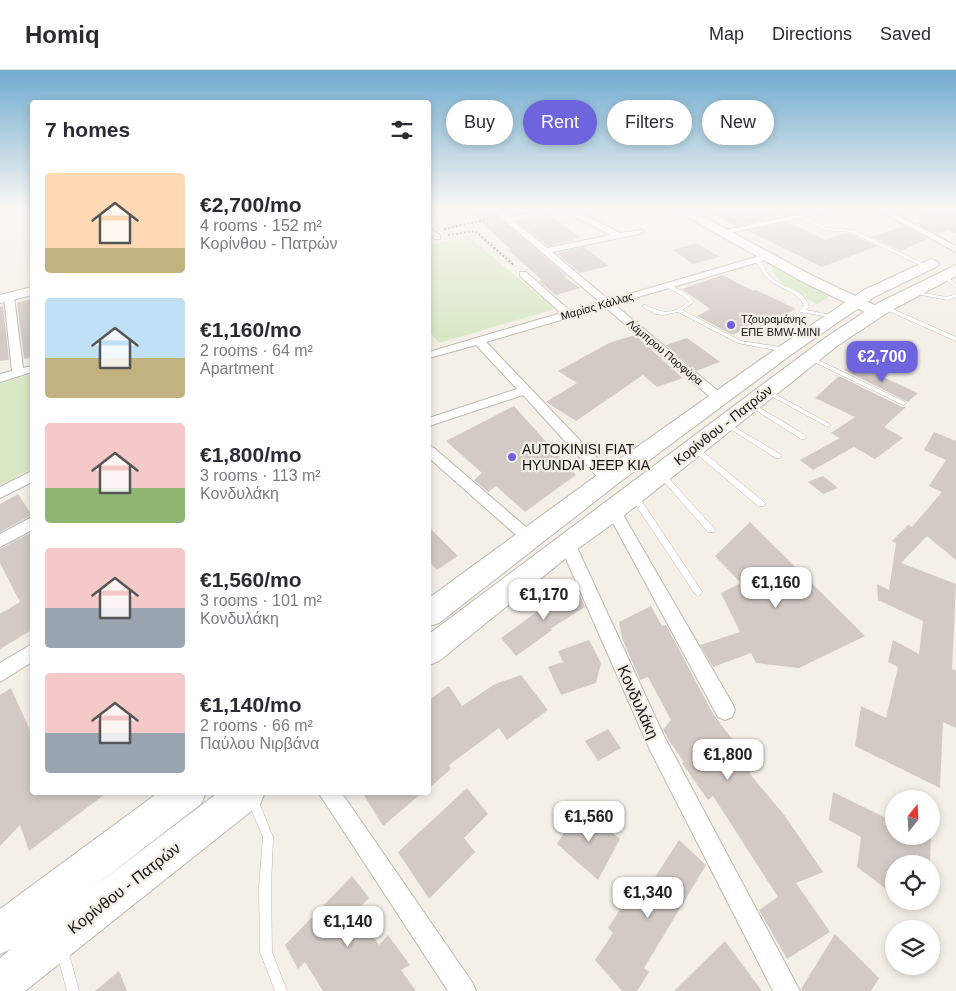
<!DOCTYPE html>
<meta charset="utf-8">
<style>
body{margin:0;font-family:Helvetica,sans-serif;background:#f2f2f3;color:#2b2b33;height:100vh;display:flex;flex-direction:column;font-size:19px;white-space:nowrap}
*{box-sizing:border-box;margin:0}
p{font-size:16px;color:#7c7c81}
.icon{flex:none;width:28px;height:28px;fill:none;stroke:currentColor;stroke-width:2;stroke-linecap:round;stroke-linejoin:round}
.map{position:relative;flex:1;overflow:hidden}
.sheet{position:absolute;left:30px;top:30px;width:401px;height:695px;display:flex;flex-direction:column;background:#fff;border-radius:5px;box-shadow:0 2px 8px #0003}
.sheet>*{flex:none}
.hud{position:absolute;left:446px;top:30px;width:434px;height:45px;display:flex;gap:10px}
.needle{width:32px;rotate:18deg}
.controls{position:absolute;left:885px;top:720px;display:grid;gap:10px}
.controls a{display:grid;place-items:center;width:55px;height:55px;border-radius:50%;background:#fff;box-shadow:0 2px 8px #0003;font-size:25px}
.price{position:absolute;translate:-50% -42px;padding:0 11px;border-radius:10px;background:#fff;color:#222;font-size:16px;line-height:32px;filter:drop-shadow(0 1px 2px #0008)}
.price::after{content:'';position:absolute;left:50%;top:30px;width:15px;height:11px;margin-left:-8px;background:inherit;clip-path:polygon(0 0,100% 0,50% 100%)}
.price.current{background:#6d64de;color:#fff}
ul{padding:0;list-style:none}
li{display:flex;align-items:center;gap:15px;height:125px;padding:0 15px}
li span{display:grid;place-items:center;flex:none;width:140px;height:100px;border-radius:5px;color:#555}
li>.icon{margin-inline-start:auto}
span .icon{width:60px;height:60px;fill:#fffc;stroke-width:1}
li b{font-size:21px}
h2{display:flex;justify-content:space-between;align-items:center;height:60px;padding:0 15px;font-size:21px}
.tag{padding:0 18px;border-radius:22px;background:#fff;box-shadow:0 2px 8px #0003;font-size:18px;line-height:45px}
.tag.current{background:#6d64de;color:#fff}
header{display:flex;align-items:center;gap:30px;box-sizing:border-box;height:70px;padding:0 25px;background:#fff;border-bottom:1px solid #e1e1e2}
header strong{font-size:24px}
nav{display:flex;gap:28px;margin-inline-start:auto;font-size:18px}
.map>svg:first-child{display:block}
</style>
<header>
<strong>Homiq</strong>
<nav><a>Map</a><a>Directions</a><a>Saved</a></nav>
</header>
<div class="map">
<svg width="956" height="921" viewBox="0 0 956 921">
<rect width="100%" height="100%" fill="#f4efe7"/>
<!-- green -->
<g fill="#d8e8c5">
<polygon points="468,166 555,239 439,273 429,261 429,175"/>
<polygon points="772,195 828,226 829,227 817,234 782,213 771,198"/>
<polygon points="32,304 32,399 0,416 0,313"/>
</g>
<!-- building -->
<g fill="#d3cac5">
<polygon points="467,138 488,138 567,206 564,207 580,218 556,225 539,211 542,210 508,180 511,180"/>
<polygon points="699,138 756,138 776,147 736,156"/>
<polygon points="938,138 956,138 956,163 948,160 937,164 916,153 922,151 917,149"/>
<polygon points="549,146 556,149 579,167 572,169 575,170 548,176 518,152"/>
<polygon points="788,152 825,170 844,163 850,164 877,176 822,197 748,161"/>
<polygon points="904,156 927,169 901,181 871,167"/>
<polygon points="697,173 720,187 693,194 673,180"/>
<polygon points="584,177 609,196 580,203 556,183"/>
<polygon points="722,205 753,221 756,220 796,239 762,257 754,253 733,265 697,246 710,239 682,219"/>
<polygon points="32,229 32,287 24,289 17,233"/>
<polygon points="3,236 9,290 0,291 0,237"/>
<polygon points="635,265 683,308 657,317 643,305 576,351 546,332 577,313 558,301 609,273"/>
<polygon points="687,268 720,292 696,301 666,275"/>
<polygon points="852,293 918,323 908,332 844,300"/>
<polygon points="839,306 902,337 906,337 884,357 903,368 875,389 854,377 813,400 800,390 840,368 831,363 855,347 815,328"/>
<polygon points="514,336 576,405 525,442 496,416 488,422 474,410 482,403 446,371"/>
<polygon points="934,362 956,371 956,490 927,466 901,493 956,514 952,599 956,601 956,658 943,652 940,718 855,676 861,636 886,648 898,597 888,592 893,570 919,584 923,551 878,530 877,514 889,520 896,473 892,471 908,455 912,457 942,422 929,416 946,390 924,380"/>
<polygon points="823,406 838,418 823,424 808,412"/>
<polygon points="18,424 32,445 0,462 0,434"/>
<polygon points="750,452 865,566 799,598 756,593 751,583 713,597 700,575 740,562 721,523 741,513 715,486"/>
<polygon points="429,457 458,486 437,500 429,491"/>
<polygon points="32,462 32,560 0,579 0,544 20,532 0,493 0,479"/>
<polygon points="576,517 585,537 550,559 552,560 516,586 501,568 556,528 554,527"/>
<polygon points="651,536 662,556 666,555 713,644 755,699 749,703 785,746 823,802 796,813 830,862 787,889 759,840 778,827 713,726 708,730 682,693 684,692 670,672 663,660 671,650 648,607 640,610 622,568 619,552"/>
<polygon points="589,570 601,593 596,613 561,625 548,597 563,592 558,581"/>
<polygon points="521,605 548,640 507,670 499,658 449,695 451,699 429,718 429,630 449,616 462,636 495,614"/>
<polygon points="11,618 32,665 32,722 108,722 29,781 20,755 0,776 0,625"/>
<polygon points="608,659 621,678 598,691 585,671"/>
<polygon points="467,718 488,744 464,768 475,782 429,829 398,782"/>
<polygon points="362,722 423,722 383,756"/>
<polygon points="833,722 894,752 894,766 931,766 930,794 894,794 894,825 857,797 861,767 829,750"/>
<polygon points="581,736 620,769 598,810 557,774"/>
<polygon points="679,770 706,795 644,898 649,902 637,921 622,921 595,890 613,863 608,858 634,818 643,826"/>
<polygon points="352,806 369,828 356,841 379,875 388,865 410,895 401,900 416,921 323,921 305,892 298,899 285,875"/>
<polygon points="835,864 879,908 871,921 802,921 801,919"/>
<polygon points="725,871 762,921 674,921"/>
<polygon points="119,901 127,921 95,921"/>
</g>
<g fill="none" stroke-linecap="round" stroke-linejoin="round">
<defs>
<g id="service">
<polygon points="797,145 799,145 828,158 853,160 928,196 924,197 851,162 826,160 797,147"/>
<path d="M754 189C764 190 765 203 772 208 786 220 802 217 809 236L806 240 836 246V248L800 242 799 241 804 236C798 221 784 221 772 212 763 207 761 197 754 190Z"/>
<polygon points="942,205 946,205 956,214 956,218 942,207"/>
<path d="M666 215C677 216 688 224 694 232L682 240 741 271 786 278 789 280 786 282 738 273 678 242 663 245 655 244 643 237V235H645C666 244 670 245 689 232L683 226 666 217Z"/>
<polygon points="911,221 947,227 956,224 956,227 948,230 911,223"/>
<polygon points="882,236 886,236 956,267 956,271 882,238"/>
<polygon points="793,245 796,247 792,251 801,272 798,274 795,272 786,251"/>
<polygon points="810,286 905,332 906,333 903,335 901,334 808,289 808,287"/>
<polygon points="766,319 830,354 831,355 828,357 826,356 764,322 764,320"/>
<polygon points="750,332 805,365 806,367 805,369 801,369 748,335 747,334"/>
<polygon points="726,352 780,384 781,386 780,388 776,388 724,355 724,353"/>
<polygon points="692,376 696,376 764,432 765,434 764,436 758,436 692,380 691,378"/>
<polygon points="659,402 663,402 714,458 715,460 714,462 708,462 659,406 658,404"/>
<polygon points="634,423 637,424 701,520 702,522 701,524 698,526 695,524 631,428 630,426 631,424"/>
<polygon points="252,724 256,725 273,767 271,817 272,882 287,921 275,921 260,882 259,817 263,767 247,729 248,725"/>
<polygon points="62,874 66,876 68,880 79,921 67,921 56,880 58,876"/>
</g>
<g id="minor">
<path d="M490 138H499L510 147 555 138H571L620 163 642 160 643 162 639 164 552 182 609 230 763 185H769V189L614 234 724 326 726 329 724 332H716L605 237 486 272 613 405 615 409 613 413H603L523 325 429 356V348L517 319 476 275 429 288V282L561 243 520 206V202H526L570 241 600 232ZM562 141 611 165 547 178 514 151Z"/>
<polygon points="829,138 845,138 730,163 726,161 730,159"/>
<polygon points="874,138 884,138 956,176 956,182"/>
<polygon points="429,158 440,165 440,169 434,169 429,164"/>
<polygon points="9,224 14,227 23,298 32,296 32,302 0,312 0,304 12,301 4,227"/>
<polygon points="429,376 434,378 534,464 537,468 534,472 529,474 524,472 429,388"/>
<polygon points="32,401 32,412 0,428 0,417"/>
<polygon points="613,434 618,436 732,633 735,640 732,647 725,650 718,647 606,440 608,436"/>
<polygon points="32,447 32,460 0,477 0,464"/>
<polygon points="567,467 572,469 575,473 664,666 800,921 773,921 650,680 559,473 562,469"/>
<polygon points="32,574 32,592 0,612 0,593"/>
<polygon points="318,722 341,722 472,912 476,921 448,921"/>
</g>
<polygon id="secondary" points="32,217 32,225 0,233 0,225"/>
<polygon id="primary" points="671,138 687,138 813,206 883,239 885,242 883,245 871,245 803,212"/>
<g id="trunk">
<polygon points="931,189 936,191 939,194 936,197 876,226 792,284 616,415 439,553 429,556 429,528 600,403 780,276 864,220"/>
<polygon points="956,195 956,206 890,241 837,276 622,447 576,480 439,591 429,595 429,564 825,268 878,233"/>
<polygon points="159,722 206,722 201,734 88,821 219,722 265,722 260,734 25,921 0,921 0,888 11,879 0,884 0,839"/>
</g>
</defs>
<!-- service casing -->
<use href="#service" stroke="#bdb9b1" stroke-width="1"/>
<!-- minor casing -->
<use href="#minor" stroke="#bdb9b1" stroke-width="2"/>
<!-- secondary casing -->
<use href="#secondary" stroke="#bdb9b1" stroke-width="2"/>
<!-- primary casing -->
<use href="#primary" stroke="#bdb9b1" stroke-width="2"/>
<!-- trunk casing -->
<use href="#trunk" stroke="#bdb9b1" stroke-width="2"/>
<!-- path -->
<g stroke="#7f7c77" stroke-width="2" stroke-dasharray="2 2" stroke-linecap="butt">
<polyline points="444,159 489,149"/>
<polyline points="448,165 475,161 515,196"/>
</g>
<!-- service -->
<use href="#service" fill="#fff" fill-rule="evenodd"/>
<!-- minor -->
<use href="#minor" fill="#fff" fill-rule="evenodd"/>
<!-- secondary -->
<use href="#secondary" fill="#fff" fill-rule="evenodd"/>
<!-- primary -->
<use href="#primary" fill="#fff" fill-rule="evenodd"/>
<!-- trunk -->
<use href="#trunk" fill="#fff" fill-rule="evenodd"/>
</g>
<!-- sky -->
<linearGradient id="sky" x2="0" y2="1"><stop stop-color="#71acd0"/><stop offset="0.52" stop-color="#faf8f4"/><stop offset="1" stop-color="#faf8f4" stop-opacity="0"/></linearGradient>
<rect width="956" height="267" fill="url(#sky)"/>
<!-- markers -->
<g fill="#6d64de" stroke="#f4efe7" stroke-width="2">
<circle cx="731" cy="255" r="5"/>
<circle cx="512" cy="387" r="5"/>
</g>
<g text-anchor="middle" dominant-baseline="central" stroke-width="4.5" stroke-linejoin="round" paint-order="stroke">
<!-- far-street labels -->
<g font-size="11" fill="#141310" stroke="#f4efe7">
<text transform="translate(597 236) rotate(-16)">Μαρίας Κάλλας</text>
<text transform="translate(665 282) rotate(40)">Λάμπρου Πορφύρα</text>
</g>
<!-- far-poi labels -->
<g font-size="11" fill="#141310" stroke="#f4efe7" text-anchor="start">
<text x="741" y="249">Τζουραμάνης<tspan x="741" dy="13">ΕΠΕ BMW-MINI</tspan></text>
</g>
<!-- street labels -->
<g font-size="14" fill="#141310" stroke="#f4efe7">
<text transform="translate(723 355) rotate(-38)">Κορίνθου - Πατρών</text>
</g>
<!-- poi labels -->
<g font-size="14" fill="#141310" stroke="#f4efe7" text-anchor="start">
<text x="522" y="379">AUTOKINISI FIAT<tspan x="522" dy="16">HYUNDAI JEEP KIA</tspan></text>
</g>
<!-- near-street labels -->
<g font-size="16" fill="#141310" stroke="#f4efe7">
<text transform="translate(638 632) rotate(66)">Κονδυλάκη</text>
<text transform="translate(124 818) rotate(-38)">Κορίνθου - Πατρών</text>
</g>
</g>
</svg>
<div class="controls">
<a><svg class="needle" viewBox="-14 -14 28 28"><path d="M0-13l5 13h-10z" fill="#e53935"/><path d="M0 13l5-13h-10z" fill="#7c7c81"/></svg></a>
<a><svg class="icon" aria-label="locate" viewBox="0 0 24 24"><circle cx="12" cy="12" r="6"/><path d="M12 2v4M12 18v4M2 12h4M18 12h4"/></svg></a>
<a><svg class="icon" aria-label="layers" viewBox="0 0 24 24"><path d="M12 4l9 5-9 5-9-5zM3 14l9 5 9-5"/></svg></a>
</div>
<b class="price current" style="left:882px;top:313px">€2,700</b>
<b class="price" style="left:776px;top:539px">€1,160</b>
<b class="price" style="left:544px;top:551px">€1,170</b>
<b class="price" style="left:728px;top:711px">€1,800</b>
<b class="price" style="left:589px;top:773px">€1,560</b>
<b class="price" style="left:648px;top:849px">€1,340</b>
<b class="price" style="left:348px;top:878px">€1,140</b>
<div class="hud">
<a class="tag">Buy</a>
<a class="tag current">Rent</a>
<a class="tag">Filters</a>
<a class="tag">New</a>
</div>
<section class="sheet">
<h2>7 homes<svg class="icon" aria-label="filters" viewBox="0 0 24 24"><path d="M4 7h16M4 17h16"/><circle cx="9" cy="7" r="2"/><circle cx="15" cy="17" r="2"/></svg></h2>
<ul>
<li><span style="background:linear-gradient(#ffd9b3 75%,#c2b280 0)"><svg class="icon" aria-label="home" viewBox="0 0 24 24"><path d="M3 11l9-7 9 7M6 9v11h12V9"/></svg></span><div><b>€2,700/mo</b><p>4 rooms · 152 m²</p><p>Κορίνθου - Πατρών</p></div></li>
<li><span style="background:linear-gradient(#bfe0f5 60%,#c2b280 0)"><svg class="icon" aria-label="home" viewBox="0 0 24 24"><path d="M3 11l9-7 9 7M6 9v11h12V9"/></svg></span><div><b>€1,160/mo</b><p>2 rooms · 64 m²</p><p>Apartment</p></div></li>
<li><span style="background:linear-gradient(#f6c9c9 65%,#8fb573 0)"><svg class="icon" aria-label="home" viewBox="0 0 24 24"><path d="M3 11l9-7 9 7M6 9v11h12V9"/></svg></span><div><b>€1,800/mo</b><p>3 rooms · 113 m²</p><p>Κονδυλάκη</p></div></li>
<li><span style="background:linear-gradient(#f6c9c9 60%,#9aa5b1 0)"><svg class="icon" aria-label="home" viewBox="0 0 24 24"><path d="M3 11l9-7 9 7M6 9v11h12V9"/></svg></span><div><b>€1,560/mo</b><p>3 rooms · 101 m²</p><p>Κονδυλάκη</p></div></li>
<li><span style="background:linear-gradient(#f6c9c9 60%,#9aa5b1 0)"><svg class="icon" aria-label="home" viewBox="0 0 24 24"><path d="M3 11l9-7 9 7M6 9v11h12V9"/></svg></span><div><b>€1,140/mo</b><p>2 rooms · 66 m²</p><p>Παύλου Νιρβάνα</p></div></li>
</ul>
</section>
</div>
